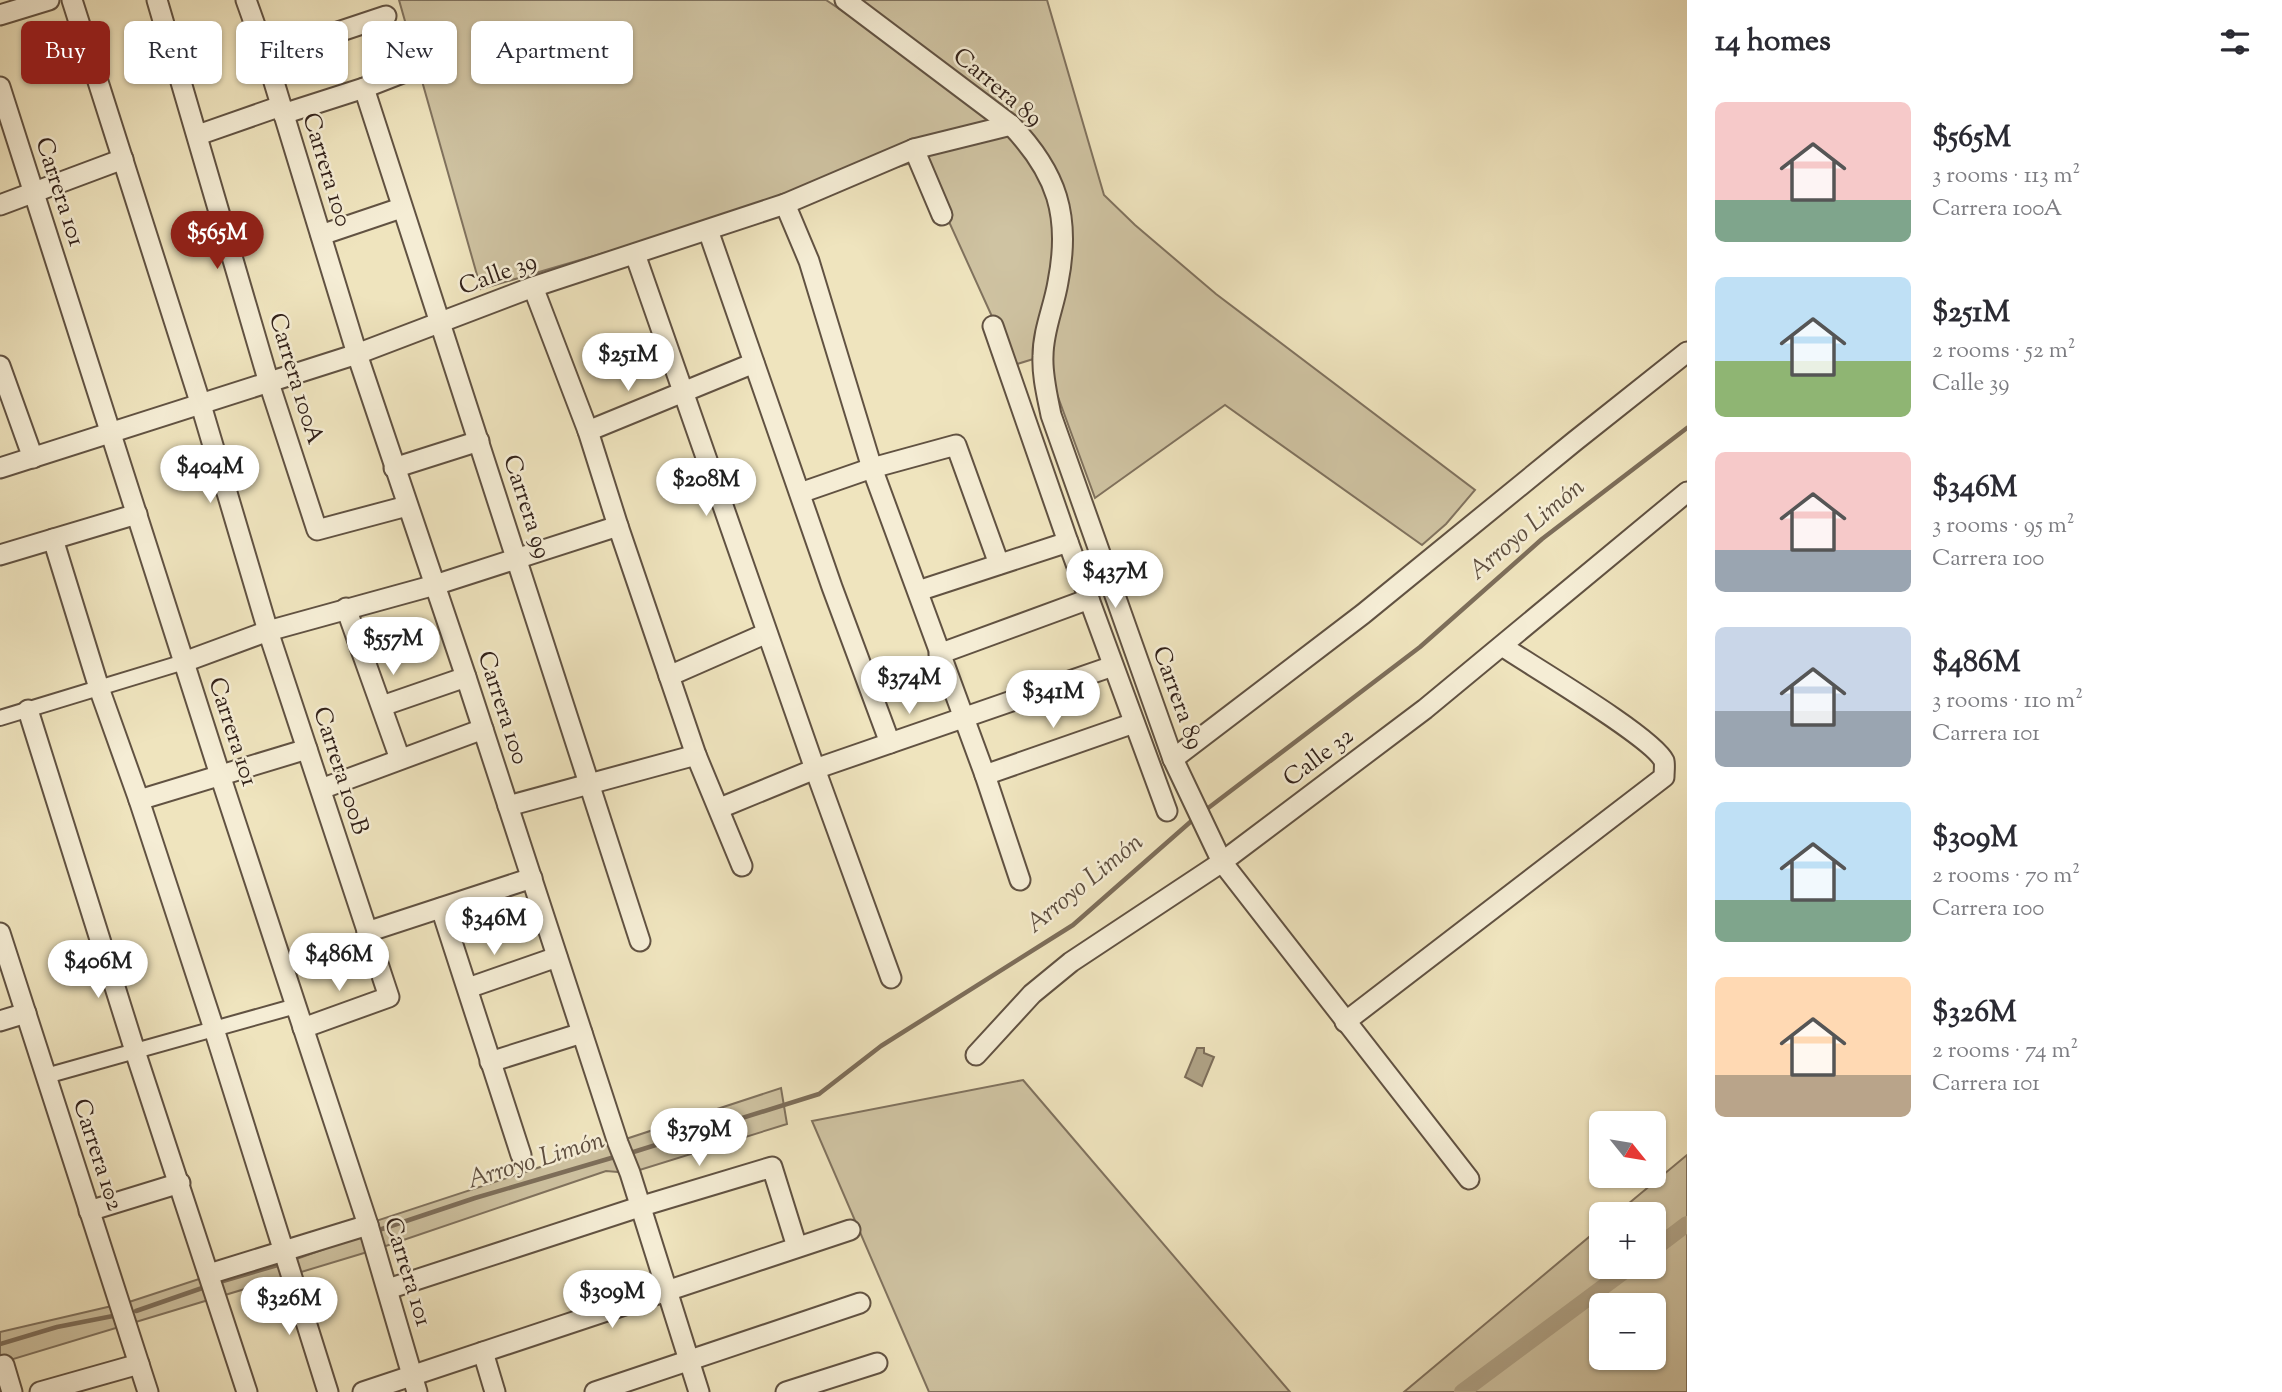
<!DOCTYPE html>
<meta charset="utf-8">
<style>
body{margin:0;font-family:"Sorts Mill Goudy",serif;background:#f7f7f7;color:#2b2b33;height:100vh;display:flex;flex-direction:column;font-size:26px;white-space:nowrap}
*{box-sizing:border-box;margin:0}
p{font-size:23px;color:#7c7c81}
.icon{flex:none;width:38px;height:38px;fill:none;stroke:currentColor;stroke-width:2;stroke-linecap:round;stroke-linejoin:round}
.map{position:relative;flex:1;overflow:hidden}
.side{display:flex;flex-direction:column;background:#fff;width:595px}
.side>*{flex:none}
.hud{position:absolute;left:21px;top:21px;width:665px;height:63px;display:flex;gap:14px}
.needle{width:46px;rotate:120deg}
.controls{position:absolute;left:1589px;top:1111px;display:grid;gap:14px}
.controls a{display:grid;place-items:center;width:77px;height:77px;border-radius:10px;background:#fff;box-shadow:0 2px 5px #0004;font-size:35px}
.price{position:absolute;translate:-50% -60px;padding:0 16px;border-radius:24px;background:#fff;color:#222;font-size:23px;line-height:46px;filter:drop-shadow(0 2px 4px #0008)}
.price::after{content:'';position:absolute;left:50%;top:42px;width:21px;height:16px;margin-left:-10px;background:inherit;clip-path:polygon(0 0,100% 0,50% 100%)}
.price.current{background:#8f2418;color:#fff}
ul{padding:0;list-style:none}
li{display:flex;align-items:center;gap:21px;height:175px;padding:0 28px}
li span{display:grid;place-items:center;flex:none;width:196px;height:140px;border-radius:10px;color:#555}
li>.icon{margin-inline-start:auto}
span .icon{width:84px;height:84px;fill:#fffc;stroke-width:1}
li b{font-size:30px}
h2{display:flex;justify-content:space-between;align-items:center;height:84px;padding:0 28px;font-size:30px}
.chip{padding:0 24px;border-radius:10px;background:#fff;box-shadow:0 2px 5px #0004;font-size:24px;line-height:63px}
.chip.current{background:#8f2418;color:#fff}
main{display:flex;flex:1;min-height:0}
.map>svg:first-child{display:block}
</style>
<main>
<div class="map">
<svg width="1687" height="1392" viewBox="0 0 1687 1392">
<rect width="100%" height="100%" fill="#efe4be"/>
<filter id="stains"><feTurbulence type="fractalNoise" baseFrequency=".00286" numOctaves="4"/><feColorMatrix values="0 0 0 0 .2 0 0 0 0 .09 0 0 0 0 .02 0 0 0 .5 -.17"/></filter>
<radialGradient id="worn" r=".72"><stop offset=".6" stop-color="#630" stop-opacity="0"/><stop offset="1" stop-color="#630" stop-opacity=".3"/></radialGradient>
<!-- green -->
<g fill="#cfc3a2" stroke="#80725e" stroke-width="2" fill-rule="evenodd">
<polygon points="399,0 826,0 978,102 845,0 1047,0 1104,195 1135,225 1216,294 1475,490 1446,524 1422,545 1225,405 1095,498 1043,356 1014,365 921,160 481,289"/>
<polygon points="1023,1080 1290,1392 929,1392 812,1121"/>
<polygon points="781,1088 787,1124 630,1173 606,1171 374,1250 0,1363 0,1332 129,1302"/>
<path d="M1687 1155V1392H1404L1601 1227V1267H1654V1214H1616ZM1601 1306H1654V1358H1601Z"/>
</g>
<!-- water -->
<polygon fill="#afa286" stroke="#7d6e5a" stroke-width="2" points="1197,1048 1204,1048 1204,1053 1214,1057 1202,1086 1185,1077"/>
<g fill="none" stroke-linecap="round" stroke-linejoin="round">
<!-- stream -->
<g stroke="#7d6e5a" stroke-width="4.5">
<polyline points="1203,812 1420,647 1542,539 1687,428"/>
<polyline points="627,1154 819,1094 881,1046 1073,925 1196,817"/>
<polyline points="382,1229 475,1198 618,1156"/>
<polyline points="293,1259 324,1248"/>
<polyline points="216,1283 281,1264"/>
<polyline points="136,1311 208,1286"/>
<polyline points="0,1344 57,1327 113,1316"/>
</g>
<!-- canal -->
<g stroke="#afa286" stroke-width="16">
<polyline points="1654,1249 1687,1224"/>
<polyline points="1462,1392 1630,1267"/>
</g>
<defs>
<g id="pedestrian">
<polyline points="0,718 184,662"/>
<polyline points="46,1076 296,1006"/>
</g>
<g id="minor">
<polyline points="72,0 201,405 268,631 389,997 303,1028"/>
<polyline points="157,0 269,383 317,530 407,506"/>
<polyline points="246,0 266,56 357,354 466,677 618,1143 630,1173 699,1392"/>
<path d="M845 0 1011 125C1057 173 1071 216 1058 282 1054 307 1043 330 1043 356 1042 375 1047 395 1051 415L1173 759 1222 862 1469 1179"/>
<polyline points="0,15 49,0"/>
<polyline points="266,56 386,16"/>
<polyline points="0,87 220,775 368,1225 417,1392"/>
<polyline points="364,88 640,941"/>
<polyline points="283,114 364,88 405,72"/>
<polyline points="198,135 281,106"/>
<polyline points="914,149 942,215"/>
<polyline points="785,204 809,261 872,468 985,775 1020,880"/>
<polyline points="0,205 123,159"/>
<polyline points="708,230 832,587 890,743"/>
<polyline points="321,235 401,208"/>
<polyline points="635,254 815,769 891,978"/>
<polyline points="533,287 588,431 618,526 696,755 742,866"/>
<polyline points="993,326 1068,542 1167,811"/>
<polyline points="0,366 33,458"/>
<polyline points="588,431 754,363"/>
<polyline points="0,468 357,354 533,287 785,204 914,149 1011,125"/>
<polyline points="394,468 479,441"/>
<polyline points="800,493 872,468 956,445 999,564"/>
<polyline points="53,539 99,688 139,800 214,1029 328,1392"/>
<polyline points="0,555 137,514"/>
<polyline points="918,591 1068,542"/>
<polyline points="346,608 400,759"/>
<polyline points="939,654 1089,599"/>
<polyline points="184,662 268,631 435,585 618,526"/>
<polyline points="669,676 767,633"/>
<polyline points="382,706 466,677"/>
<polyline points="28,710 135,1051 247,1392"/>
<polyline points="1173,759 1363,614 1575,441 1687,352"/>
<polyline points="985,775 1134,723"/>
<polyline points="321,789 483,729"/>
<polyline points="139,800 307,749"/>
<polyline points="508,806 696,755"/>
<polyline points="720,808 815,769 1113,666"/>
<polyline points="441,908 521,1155"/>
<polyline points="367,932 532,878"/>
<polyline points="0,933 148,1392"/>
<polyline points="468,988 557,957"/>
<polyline points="0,1021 26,1013"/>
<path d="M1345 1022 1664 777C1664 772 1665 765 1664 761 1653 737 1530 665 1502 646"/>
<polyline points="976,1055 1032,994 1071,962 1222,862 1425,709 1687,492"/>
<polyline points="490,1062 582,1033"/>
<polyline points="89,1211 180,1183"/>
<polyline points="209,1274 368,1225"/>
<polyline points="388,1289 639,1207 772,1167 797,1247"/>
<polyline points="483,1352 495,1392"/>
<polyline points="4,1365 12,1392"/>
<polyline points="40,1392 139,1364"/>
<polyline points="363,1392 850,1230"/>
<polyline points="595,1392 860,1303"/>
<polyline points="786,1392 877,1363"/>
</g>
</defs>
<!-- pedestrian casing -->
<use href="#pedestrian" stroke="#615242" stroke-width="18"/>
<!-- minor casing -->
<use href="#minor" stroke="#615242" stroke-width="23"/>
<!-- pedestrian -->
<use href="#pedestrian" stroke="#f5edd5" stroke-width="14"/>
<!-- minor -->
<use href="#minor" stroke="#f5edd5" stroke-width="19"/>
</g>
<g text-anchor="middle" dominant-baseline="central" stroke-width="5" stroke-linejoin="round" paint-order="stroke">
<!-- street labels -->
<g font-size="24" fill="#322119" stroke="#f5edd5">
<text transform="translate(997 88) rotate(40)">Carrera 89</text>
<text transform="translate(326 170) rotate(73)">Carrera 100</text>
<text transform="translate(59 192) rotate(72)">Carrera 101</text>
<text transform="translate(498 275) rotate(-20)">Calle 39</text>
<text transform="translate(295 379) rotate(73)">Carrera 100A</text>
<text transform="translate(526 507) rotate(72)">Carrera 99</text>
<text transform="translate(1177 698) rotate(70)">Carrera 89</text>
<text transform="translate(502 708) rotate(72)">Carrera 100</text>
<text transform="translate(232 732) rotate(72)">Carrera 101</text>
<text transform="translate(1319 758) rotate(-37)">Calle 32</text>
<text transform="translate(340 771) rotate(72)">Carrera 100B</text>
<text transform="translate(97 1155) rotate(72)">Carrera 102</text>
<text transform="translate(407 1272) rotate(73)">Carrera 101</text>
</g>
<!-- water labels -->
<g font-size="26" font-style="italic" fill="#5e4e3f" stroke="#f5edd5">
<text transform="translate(1527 530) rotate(-40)">Arroyo Limón</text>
<text transform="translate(1085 884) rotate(-39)">Arroyo Limón</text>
<text transform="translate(536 1161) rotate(-17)">Arroyo Limón</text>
</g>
</g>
<rect width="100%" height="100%" filter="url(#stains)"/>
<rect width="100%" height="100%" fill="url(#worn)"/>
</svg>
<div class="controls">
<a><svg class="needle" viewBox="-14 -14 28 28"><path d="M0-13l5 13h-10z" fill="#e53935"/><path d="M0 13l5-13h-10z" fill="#7c7c81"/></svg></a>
<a>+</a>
<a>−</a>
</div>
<b class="price current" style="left:217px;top:271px">$565M</b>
<b class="price" style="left:628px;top:393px">$251M</b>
<b class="price" style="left:210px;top:505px">$404M</b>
<b class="price" style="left:706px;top:518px">$208M</b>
<b class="price" style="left:1115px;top:610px">$437M</b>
<b class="price" style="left:393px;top:677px">$557M</b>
<b class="price" style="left:909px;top:716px">$374M</b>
<b class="price" style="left:1053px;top:730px">$341M</b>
<b class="price" style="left:494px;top:957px">$346M</b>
<b class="price" style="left:339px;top:993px">$486M</b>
<b class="price" style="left:98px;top:1000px">$406M</b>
<b class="price" style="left:699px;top:1168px">$379M</b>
<b class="price" style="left:612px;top:1330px">$309M</b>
<b class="price" style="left:289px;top:1337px">$326M</b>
<div class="hud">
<a class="chip current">Buy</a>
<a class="chip">Rent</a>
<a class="chip">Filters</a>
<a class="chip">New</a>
<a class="chip">Apartment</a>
</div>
</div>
<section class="side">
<h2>14 homes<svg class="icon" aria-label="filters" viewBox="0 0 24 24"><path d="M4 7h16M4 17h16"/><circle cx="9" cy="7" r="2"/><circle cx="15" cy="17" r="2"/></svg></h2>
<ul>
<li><span style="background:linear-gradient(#f6c9c9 70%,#7fa58c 0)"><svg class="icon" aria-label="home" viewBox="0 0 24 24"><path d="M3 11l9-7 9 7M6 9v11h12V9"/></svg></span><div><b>$565M</b><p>3 rooms · 113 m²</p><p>Carrera 100A</p></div></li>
<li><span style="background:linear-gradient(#bfe0f5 60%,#8fb573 0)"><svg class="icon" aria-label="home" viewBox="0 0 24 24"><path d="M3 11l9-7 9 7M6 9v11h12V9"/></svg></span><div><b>$251M</b><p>2 rooms · 52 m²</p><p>Calle 39</p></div></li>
<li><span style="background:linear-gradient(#f6c9c9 70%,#9aa5b1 0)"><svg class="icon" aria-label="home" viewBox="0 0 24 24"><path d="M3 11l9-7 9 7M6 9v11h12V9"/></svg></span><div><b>$346M</b><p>3 rooms · 95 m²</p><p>Carrera 100</p></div></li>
<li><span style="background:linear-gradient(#c9d6e8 60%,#9aa5b1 0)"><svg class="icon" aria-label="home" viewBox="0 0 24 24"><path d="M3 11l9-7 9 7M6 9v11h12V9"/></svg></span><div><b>$486M</b><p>3 rooms · 110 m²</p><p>Carrera 101</p></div></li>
<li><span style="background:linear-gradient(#bfe0f5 70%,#7fa58c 0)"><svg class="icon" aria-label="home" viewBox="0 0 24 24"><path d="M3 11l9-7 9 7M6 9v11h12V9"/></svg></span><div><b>$309M</b><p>2 rooms · 70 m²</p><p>Carrera 100</p></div></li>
<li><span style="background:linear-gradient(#ffd9b3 70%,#b9a48a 0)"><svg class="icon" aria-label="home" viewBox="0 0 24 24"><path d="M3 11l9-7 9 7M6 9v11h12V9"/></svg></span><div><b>$326M</b><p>2 rooms · 74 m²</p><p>Carrera 101</p></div></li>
</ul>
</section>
</main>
